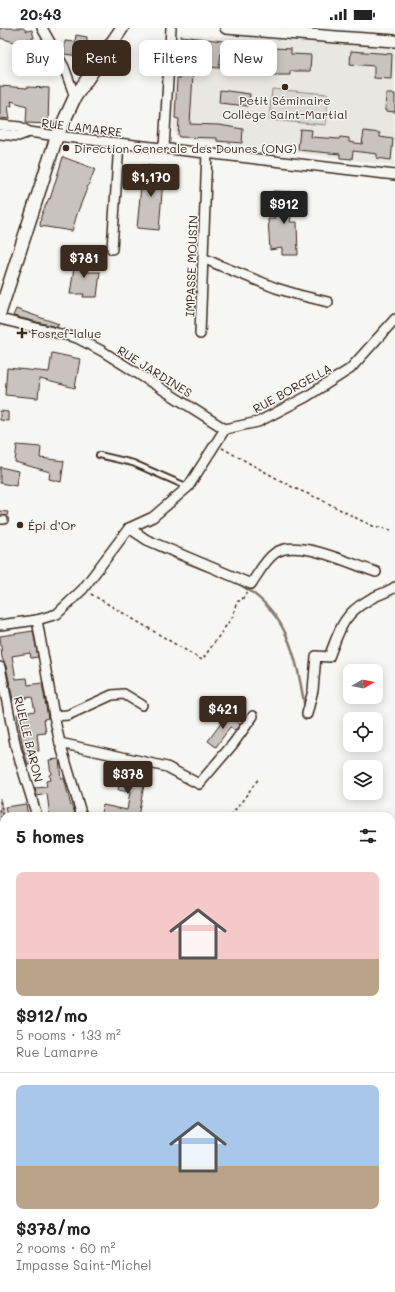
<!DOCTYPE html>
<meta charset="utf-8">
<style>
body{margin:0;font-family:Mali,sans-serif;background:#f6f6f6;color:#222;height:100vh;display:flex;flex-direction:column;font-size:15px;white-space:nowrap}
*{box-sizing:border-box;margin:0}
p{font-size:13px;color:#767676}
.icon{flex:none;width:22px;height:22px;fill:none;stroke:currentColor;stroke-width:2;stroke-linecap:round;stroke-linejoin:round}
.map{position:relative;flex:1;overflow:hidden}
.drawer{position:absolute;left:0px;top:784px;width:395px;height:480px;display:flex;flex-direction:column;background:#fff;border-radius:12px 12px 0 0;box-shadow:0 2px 10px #0003}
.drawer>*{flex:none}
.top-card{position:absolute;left:12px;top:12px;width:371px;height:36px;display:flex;gap:8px}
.needle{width:26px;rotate:81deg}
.buttons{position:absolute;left:343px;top:636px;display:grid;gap:8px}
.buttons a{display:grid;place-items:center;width:40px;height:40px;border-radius:8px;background:#fff;box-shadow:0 2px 10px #0003;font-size:20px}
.price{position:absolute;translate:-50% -34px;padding:0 9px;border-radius:4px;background:#3b2a1e;color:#fff;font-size:13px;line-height:26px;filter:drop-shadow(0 1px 2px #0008)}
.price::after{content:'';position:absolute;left:50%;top:24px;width:12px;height:9px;margin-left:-6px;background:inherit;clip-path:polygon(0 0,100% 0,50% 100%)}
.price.selected{background:#222;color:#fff}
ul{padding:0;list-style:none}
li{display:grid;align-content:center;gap:8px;height:212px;padding:0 16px}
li+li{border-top:1px solid #e0e0e0}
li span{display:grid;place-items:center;height:124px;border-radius:8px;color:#555}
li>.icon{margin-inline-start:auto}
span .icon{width:72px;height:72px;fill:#fffc;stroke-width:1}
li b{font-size:17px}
h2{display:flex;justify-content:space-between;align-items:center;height:48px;padding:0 16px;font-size:17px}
.pill{padding:0 14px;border-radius:8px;background:#fff;box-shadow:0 2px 10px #0003;font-size:14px;line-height:36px}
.pill.selected{background:#3b2a1e;color:#fff}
.status{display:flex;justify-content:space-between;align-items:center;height:28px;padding:0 20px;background:#fff;direction:ltr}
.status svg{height:11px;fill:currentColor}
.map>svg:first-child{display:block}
</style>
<div class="status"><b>20:43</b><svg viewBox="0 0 49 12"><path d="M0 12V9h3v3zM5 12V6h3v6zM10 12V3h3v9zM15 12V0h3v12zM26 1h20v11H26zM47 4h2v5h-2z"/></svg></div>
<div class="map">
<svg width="395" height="1264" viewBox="0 0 395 1264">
<rect width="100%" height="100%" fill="#f6f6f2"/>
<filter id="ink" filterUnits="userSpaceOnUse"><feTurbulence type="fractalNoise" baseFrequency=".025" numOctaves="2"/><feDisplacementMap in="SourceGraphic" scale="8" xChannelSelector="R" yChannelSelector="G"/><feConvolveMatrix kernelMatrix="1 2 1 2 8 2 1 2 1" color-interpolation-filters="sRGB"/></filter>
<g filter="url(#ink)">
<!-- built -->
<polygon fill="#e8e7e2" points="179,6 395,17 394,137 177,110 173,102"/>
<!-- green -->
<g fill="#dad9d3" stroke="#8a8278">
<polygon points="272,61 328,66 326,97 269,92"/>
<polygon points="0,770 4,788 4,849 0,849"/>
<polygon points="4,953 4,1140 0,1138 0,961 2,961"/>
</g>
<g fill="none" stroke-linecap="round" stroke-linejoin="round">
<!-- stream -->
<g stroke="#857a71" stroke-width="2.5">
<polyline points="154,520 180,532 208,543"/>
<path d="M237 555C288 582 296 628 305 680"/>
</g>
</g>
<!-- building -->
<g fill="#c8c3be" stroke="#3b2a1e">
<polygon points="0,0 23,0 27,3 32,2 34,10 28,11 26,14 14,14 0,10"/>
<polygon points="76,7 87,9 87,16 94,17 93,30 64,26 65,13 75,14"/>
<polygon points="181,8 247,16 246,27 221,25 219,40 187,37 189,21 180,20"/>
<polygon points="274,20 291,21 291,26 311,27 310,43 290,43 290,47 273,47 273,42 268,39 263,34 268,26 274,24"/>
<polygon points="351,23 392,26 391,51 374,50 374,38 350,36"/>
<polygon points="243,31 254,32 253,43 242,42"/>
<polygon points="182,45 193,46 190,96 219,97 243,101 242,115 217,113 217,110 179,109 178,106 179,91 175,90 177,50 181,50"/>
<polygon points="0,58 27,60 27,59 49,60 48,96 26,95 27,78 11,73 12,78 8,78 10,91 0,90"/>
<polygon points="220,62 250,66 248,78 219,75"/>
<polygon points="386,66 395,66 395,84 385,83"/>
<polygon points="300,101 312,102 311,109 339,111 340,109 349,110 349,114 362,116 364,103 380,105 380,109 393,111 391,132 377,130 377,126 353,123 352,131 340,130 340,126 298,122"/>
<polygon points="63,129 95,141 78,183 72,203 40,198 41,188 49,170 50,171"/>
<polygon points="143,137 164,139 159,202 137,200"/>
<polygon points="273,163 295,164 290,194 297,194 298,227 282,227 282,220 270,222 268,191 274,191 278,175 271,174"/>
<polygon points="71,230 86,230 83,244 100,244 97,269 83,269 84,266 70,266 74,240 69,239"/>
<polygon points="16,281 59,296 57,299 13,288"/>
<polygon points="52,325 80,331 75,360 40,351 38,370 5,367 7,340 49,344"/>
<polygon points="0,383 8,384 8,393 0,392"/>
<polygon points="17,417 41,419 40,430 64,433 61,454 49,451 50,444 15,434"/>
<polygon points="0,439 18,443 16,458 0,455"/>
<polygon points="0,483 8,484 7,488 0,487"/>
<polygon points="33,603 38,629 31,630 30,625 12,628 16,651 27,650 28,657 42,655 48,690 44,691 46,705 37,706 39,723 34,723 35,731 33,731 34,736 28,737 23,721 17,686 35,683 32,669 13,672 6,638 2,630 0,608"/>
<polygon points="227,687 240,696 235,703 230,699 216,719 208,713"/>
<polygon points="59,731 61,751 64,750 71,778 73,778 75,787 50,788 47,766 37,768 35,760 47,759 46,753 50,752 49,747 51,746 49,732"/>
<polygon points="122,742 146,747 138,788 100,788 103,777 127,782 130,764 118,762"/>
<polygon points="26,776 28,788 7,788 5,779"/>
</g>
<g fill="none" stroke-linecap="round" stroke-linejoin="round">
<defs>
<g id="service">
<polyline points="99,427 133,435 188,459"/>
<polyline points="0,1090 4,1087"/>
<polyline points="0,1192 4,1195"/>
</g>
<polyline id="pedestrian" points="0,492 4,492"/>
<g id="minor">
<polyline points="42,0 64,39 75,69"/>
<polyline points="0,97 20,99 29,104 57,108 395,147"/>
<polyline points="0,106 18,108 29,104"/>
<polyline points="164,120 171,0"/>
<polyline points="112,221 119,115"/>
<polyline points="203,230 221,238 276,260 299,267 328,274"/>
<polyline points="0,291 77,310 102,323 225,401"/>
<polyline points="200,306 207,124"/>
<path d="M129 500 147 512 251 556C258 546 265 532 275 525 297 509 353 537 376 544"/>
<polyline points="37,592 54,688 60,715 82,788"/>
<polyline points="0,597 37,592 57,586 83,561 129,500 153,489 188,459 225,401 258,394 306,369 350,341 395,291"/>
<polyline points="0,639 16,720 37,788"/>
<path d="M307 686 313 662 316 628 329 629C339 604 342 587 367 573 376 567 386 565 395 559"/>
<polyline points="54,688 68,687 112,667 124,666 142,677"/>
<polyline points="60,715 167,739 199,756 233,716 253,688"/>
<polyline points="0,850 4,851"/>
<polyline points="232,1260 233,1264"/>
<polyline points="91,1264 92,1260"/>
<polyline points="151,1264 152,1260"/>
</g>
<polyline id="tertiary" points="226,0 336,9 395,13"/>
<polyline id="secondary" points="0,284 57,108 75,69 122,0"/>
</defs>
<!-- service casing -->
<use href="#service" stroke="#3b2a1e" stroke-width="8"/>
<!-- pedestrian casing -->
<use href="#pedestrian" stroke="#3b2a1e" stroke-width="10"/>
<!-- minor casing -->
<use href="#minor" stroke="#3b2a1e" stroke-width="12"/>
<!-- tertiary casing -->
<use href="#tertiary" stroke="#3b2a1e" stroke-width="14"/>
<!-- secondary casing -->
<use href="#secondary" stroke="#3b2a1e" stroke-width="15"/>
<!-- path -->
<g stroke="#3b2a1e" stroke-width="1.5" stroke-dasharray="3 3" stroke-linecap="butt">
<polyline points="222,420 294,460 320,471 358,491 373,498 391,502"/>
<polyline points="91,566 202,632 233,588 235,579 238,573 241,573 247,564"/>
<polyline points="0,773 4,790"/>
<polyline points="0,782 4,799"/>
<polyline points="231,788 259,750"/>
<polyline points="0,813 4,813"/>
<polyline points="391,1083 395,1087"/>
</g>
<!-- service -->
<use href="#service" stroke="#f6f6f2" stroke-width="4.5"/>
<!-- pedestrian -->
<use href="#pedestrian" stroke="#f6f6f2" stroke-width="7"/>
<!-- minor -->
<use href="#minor" stroke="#f6f6f2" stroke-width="9"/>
<!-- tertiary -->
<use href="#tertiary" stroke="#f6f6f2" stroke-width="11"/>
<!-- secondary -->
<use href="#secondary" stroke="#f6f6f2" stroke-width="12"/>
</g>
</g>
<!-- markers -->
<g fill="#3b2a1e" stroke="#f6f6f2" stroke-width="1.5">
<circle cx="285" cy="59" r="4"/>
<circle cx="66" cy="120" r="4"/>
<path d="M20 299h4v4h4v4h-4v4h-4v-4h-4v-4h4z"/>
<circle cx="20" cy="497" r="4"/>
</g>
<g text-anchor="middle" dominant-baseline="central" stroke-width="3" stroke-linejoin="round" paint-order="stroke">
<!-- poi labels -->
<g font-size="12" fill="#3b2a1e" stroke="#f6f6f2" text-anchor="start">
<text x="285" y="72" text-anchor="middle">Petit Séminaire<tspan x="285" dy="14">Collège Saint-Martial</tspan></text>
<text x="74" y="120">Direction Generale des Dounes (ONG)</text>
<text x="31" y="305">Fosref-lalue</text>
<text x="28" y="497">Épi d’Or</text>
</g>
<!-- street labels -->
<g font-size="12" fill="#3b2a1e" stroke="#f6f6f2">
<text transform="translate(82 99) rotate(7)">RUE LAMARRE</text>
<text transform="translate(191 238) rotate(-88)">IMPASSE MOUSIN</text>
<text transform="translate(155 343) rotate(32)">RUE JARDINES</text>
<text transform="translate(292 360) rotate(-29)">RUE BORGELLA</text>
<text transform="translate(29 711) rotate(76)">RUELLE BARON</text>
</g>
</g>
</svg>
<div class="buttons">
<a><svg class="needle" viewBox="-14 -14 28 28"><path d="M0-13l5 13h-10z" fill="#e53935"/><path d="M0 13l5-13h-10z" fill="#767676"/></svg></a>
<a><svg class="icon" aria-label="locate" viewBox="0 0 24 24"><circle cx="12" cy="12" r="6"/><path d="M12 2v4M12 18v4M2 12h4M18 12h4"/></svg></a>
<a><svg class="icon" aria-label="layers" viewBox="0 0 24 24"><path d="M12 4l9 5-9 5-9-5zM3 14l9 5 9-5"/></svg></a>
</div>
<b class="price" style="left:151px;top:170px">$1,170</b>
<b class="price selected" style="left:284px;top:197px">$912</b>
<b class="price" style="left:84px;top:251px">$781</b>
<b class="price" style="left:223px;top:702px">$421</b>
<b class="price" style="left:128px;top:767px">$378</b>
<div class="top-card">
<a class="pill">Buy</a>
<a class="pill selected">Rent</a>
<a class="pill">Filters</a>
<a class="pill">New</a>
</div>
<section class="drawer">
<h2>5 homes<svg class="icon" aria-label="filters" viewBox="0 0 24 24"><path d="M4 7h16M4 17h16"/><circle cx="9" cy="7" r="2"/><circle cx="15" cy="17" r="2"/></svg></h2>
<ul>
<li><span style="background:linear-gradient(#f6c9c9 70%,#b9a48a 0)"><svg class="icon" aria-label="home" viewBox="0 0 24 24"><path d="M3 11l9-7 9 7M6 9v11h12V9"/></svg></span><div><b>$912/mo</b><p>5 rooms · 133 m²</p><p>Rue Lamarre</p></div></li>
<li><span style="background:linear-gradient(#a9c7e8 65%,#b9a48a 0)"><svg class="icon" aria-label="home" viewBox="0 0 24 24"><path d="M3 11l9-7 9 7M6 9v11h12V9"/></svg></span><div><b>$378/mo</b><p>2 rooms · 60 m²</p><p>Impasse Saint-Michel</p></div></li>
</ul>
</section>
</div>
